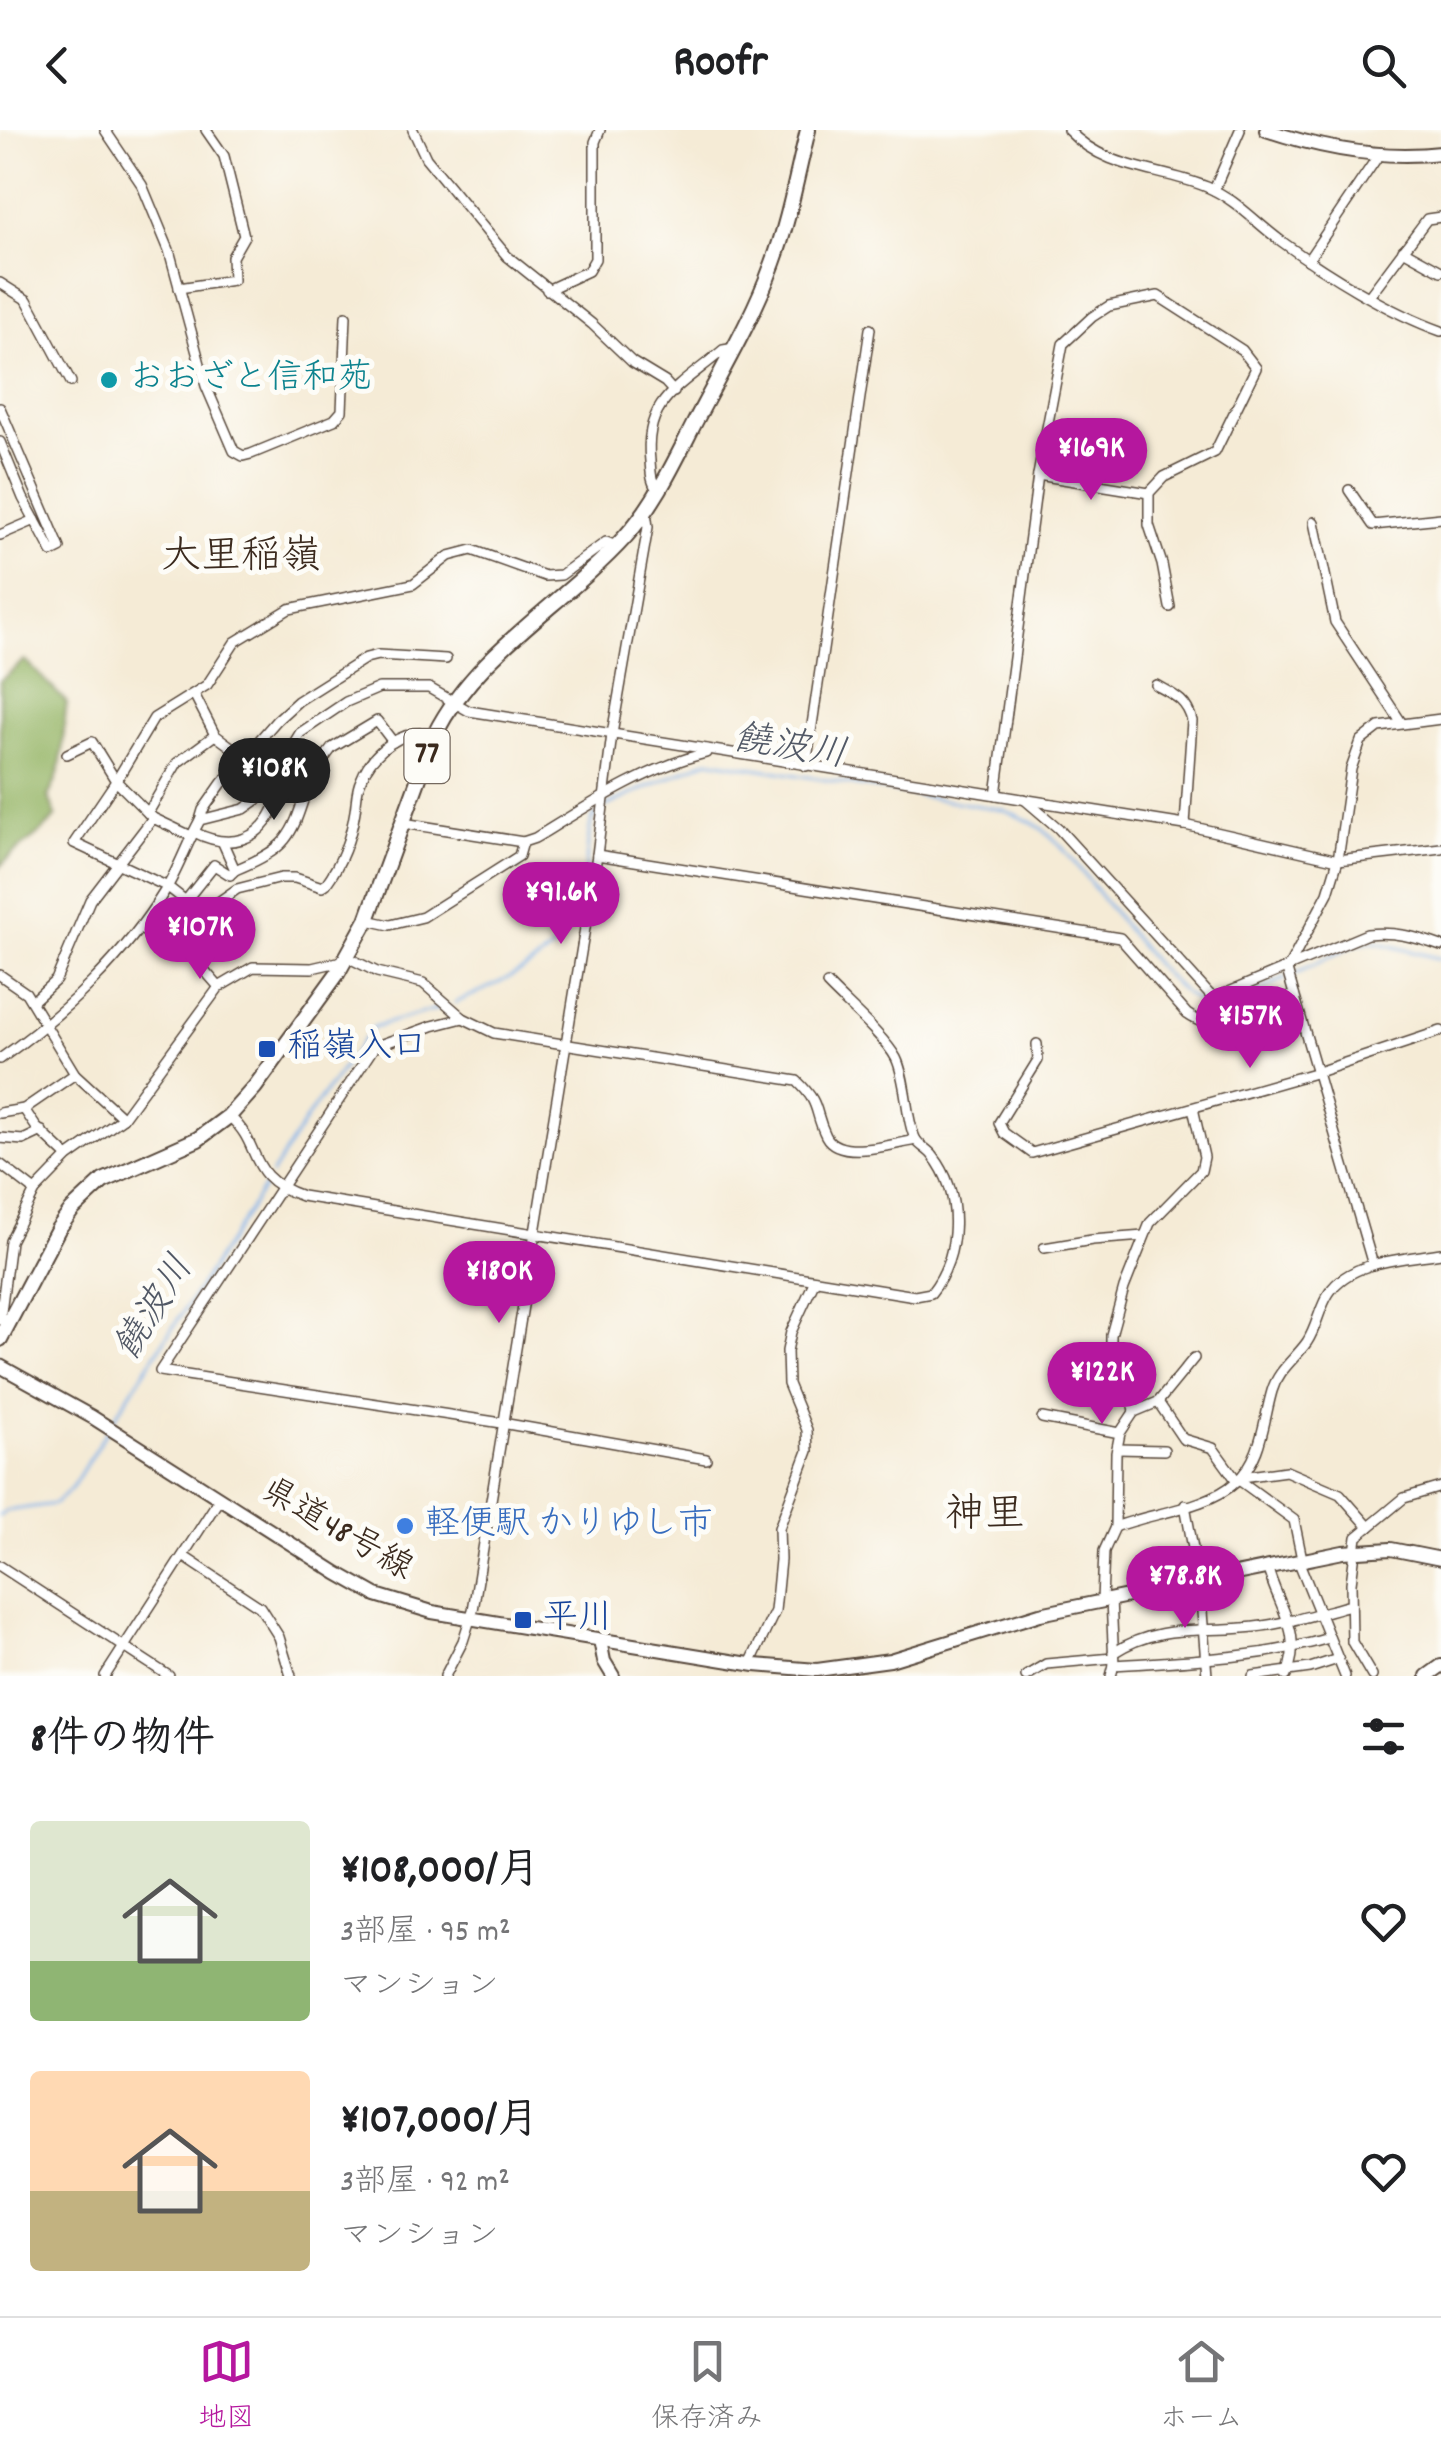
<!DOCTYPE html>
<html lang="ja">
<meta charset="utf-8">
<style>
body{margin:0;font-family:Dekko,"Klee One",sans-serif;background:#f2f2f2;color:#202124;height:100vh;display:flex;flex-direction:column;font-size:38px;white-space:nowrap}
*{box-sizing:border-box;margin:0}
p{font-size:32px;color:#757577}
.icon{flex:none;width:55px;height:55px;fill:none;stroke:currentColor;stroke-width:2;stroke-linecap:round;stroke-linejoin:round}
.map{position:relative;height:1546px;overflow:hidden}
.side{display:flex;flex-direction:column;background:#fff;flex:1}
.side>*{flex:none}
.price{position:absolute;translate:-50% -85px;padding:0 22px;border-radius:35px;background:#b5179e;color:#fff;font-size:32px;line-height:65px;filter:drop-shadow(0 2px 5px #0008)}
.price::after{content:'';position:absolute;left:50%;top:60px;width:30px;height:22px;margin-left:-15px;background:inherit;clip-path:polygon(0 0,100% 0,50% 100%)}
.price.active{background:#222;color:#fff}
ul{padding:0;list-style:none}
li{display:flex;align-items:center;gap:30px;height:250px;padding:0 30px}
li span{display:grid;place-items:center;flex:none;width:280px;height:200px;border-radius:10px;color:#555}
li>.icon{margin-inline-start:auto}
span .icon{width:120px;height:120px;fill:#fffc;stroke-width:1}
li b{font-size:42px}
h2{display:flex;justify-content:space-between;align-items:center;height:120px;padding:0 30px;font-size:42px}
header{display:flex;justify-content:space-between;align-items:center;height:130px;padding:0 30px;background:#fff;font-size:45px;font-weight:700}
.tabs{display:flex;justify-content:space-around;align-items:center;height:140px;border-top:2px solid #e0e0e0;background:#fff;font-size:28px;color:#757577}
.tabs a{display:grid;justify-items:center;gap:5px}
.tabs .active{color:#b5179e}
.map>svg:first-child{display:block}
</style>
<header><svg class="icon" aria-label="back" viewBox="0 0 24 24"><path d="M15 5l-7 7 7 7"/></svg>Roofr<svg class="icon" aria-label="search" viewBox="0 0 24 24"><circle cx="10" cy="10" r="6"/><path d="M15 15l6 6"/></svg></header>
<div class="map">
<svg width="1441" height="1546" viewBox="0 0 1441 1546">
<rect width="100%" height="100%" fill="#fdfcf7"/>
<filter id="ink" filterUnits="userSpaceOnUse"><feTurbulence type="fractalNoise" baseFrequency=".01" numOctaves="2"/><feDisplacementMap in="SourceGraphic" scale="20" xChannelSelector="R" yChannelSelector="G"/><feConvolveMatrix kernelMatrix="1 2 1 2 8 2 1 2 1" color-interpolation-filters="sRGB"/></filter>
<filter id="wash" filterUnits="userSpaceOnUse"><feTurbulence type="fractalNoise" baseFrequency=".0048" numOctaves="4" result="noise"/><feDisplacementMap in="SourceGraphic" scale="40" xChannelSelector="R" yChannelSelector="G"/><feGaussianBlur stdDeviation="2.25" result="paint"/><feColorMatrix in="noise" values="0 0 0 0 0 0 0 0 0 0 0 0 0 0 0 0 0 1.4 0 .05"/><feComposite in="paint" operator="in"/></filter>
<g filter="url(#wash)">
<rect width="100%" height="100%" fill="#f5ebd6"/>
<!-- forest -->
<path fill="#96b668" stroke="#687043" stroke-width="2.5" d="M25 530 67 573C61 605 67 636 48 666L56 686C38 710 16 716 0 737V551Z"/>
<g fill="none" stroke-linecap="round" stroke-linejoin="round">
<!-- stream -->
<g stroke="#7db1eb" stroke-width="2.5">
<path d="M606 676 708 630 1003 680C1023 687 1042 696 1056 711 1087 742 1169 868 1205 874 1232 878 1262 859 1285 848"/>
<polyline points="1292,845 1357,814 1375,812 1441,829"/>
<path d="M455 873C495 854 555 833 574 789 587 759 585 720 592 688L600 682"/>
<polyline points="271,1045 312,980 373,897 447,876"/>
<polyline points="111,1293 267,1052"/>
<polyline points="0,1386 6,1381 54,1374 71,1359 107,1300"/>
</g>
</g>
</g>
<g filter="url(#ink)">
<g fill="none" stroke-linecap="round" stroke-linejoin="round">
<defs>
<g id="street">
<polyline points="105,0 142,55 169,120 206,256 234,321 243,326 251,324 334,290 342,281 346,186"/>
<polyline points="413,0 426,28 507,126 592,194 632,232 665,252 674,262"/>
<path d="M1068 0C1107 41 1158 37 1207 57 1236 69 1256 93 1281 111 1326 144 1388 182 1441 201"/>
<polyline points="1214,60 1240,0"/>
<polyline points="1403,120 1441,141"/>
<polyline points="1308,130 1378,26"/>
<polyline points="0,153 27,170 71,252"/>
<polyline points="179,158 233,150 232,127 244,106 224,26 206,0"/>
<polyline points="547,160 588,141 595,129 595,12 600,0"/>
<polyline points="1370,165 1427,89 1441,87"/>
<polyline points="0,278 60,418 52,422 23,368 0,312"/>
<polyline points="1038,345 1149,363"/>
<polyline points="1349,360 1373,395 1441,388"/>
<path d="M658 361C651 352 651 343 650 331 643 270 681 256 723 220L735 218"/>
<polyline points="1314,392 1335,492 1401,592"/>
<polyline points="0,405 35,390"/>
<path d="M1156 555C1174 565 1187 570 1192 591L1185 695"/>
<polyline points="194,564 215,605 245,627"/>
<polyline points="67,624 92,612 116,651 74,713 168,757 206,787"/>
<polyline points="806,636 870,199"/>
<polyline points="278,641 311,646 332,618 377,591 393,612"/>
<polyline points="996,665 1038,345 1063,214 1092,187 1109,176 1158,166 1242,220 1256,238 1215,322 1164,347 1149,363 1149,395 1162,434 1170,477"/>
<path d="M1024 669 1058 698 1210 865 1217 867 1367 804C1394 801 1416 807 1441 816"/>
<polyline points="148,683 177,633 215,605"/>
<polyline points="200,690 203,680 222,653 277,590 298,571 366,528 378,525 446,529"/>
<path d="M403 693 523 712 535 708C589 675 645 638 706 623"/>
<path d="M194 702C229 720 261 712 276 674L263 663"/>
<polyline points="191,706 153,688 116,651 154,588 207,555 235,512 289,479 413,454 449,426 472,420 545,446 561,445 606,412 616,416"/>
<polyline points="223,713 235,740 232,743"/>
<path d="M597 725 1120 808 1187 884C1200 893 1210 896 1226 894L1294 865"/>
<path d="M235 740C294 716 292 703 311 646"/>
<polyline points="187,769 214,735 230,745"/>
<polyline points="367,790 390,795 423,787 519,726 523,712"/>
<polyline points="140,799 163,811 184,817 219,857"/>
<path d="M184 817 217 773 237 759 281 748H295L322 757 326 754C342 732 351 707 355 681 357 670 356 660 361 650 372 621 404 597 435 604"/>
<polyline points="0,845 26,863 75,944 123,988"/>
<polyline points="33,871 56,850 90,770 153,688"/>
<polyline points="463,888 432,896 374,917 160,1241 502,1293 706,1329"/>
<polyline points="1037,914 1038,930 999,993 1004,1003 1032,1023 1318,942 1441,901"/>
<path d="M0 929C66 882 123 829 166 759 179 738 187 713 200 690L244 679 261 667 300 603 346 572 379 558H429L469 581 1185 695 1338 730 1441 718"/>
<polyline points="24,979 36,997 68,1027"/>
<polyline points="0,983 24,979 75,944"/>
<path d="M229 986C264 1016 244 1046 302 1066L915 1166 931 1163C961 1126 963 1064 933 1026 929 1020 920 1016 916 1010 906 993 907 950 896 928 885 907 845 873 827 854"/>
<polyline points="0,1008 23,1010 42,1001"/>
<polyline points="0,1034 35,1061"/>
<polyline points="1044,1118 1092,1110 1144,1106"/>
<polyline points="1373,1135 1287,840 1328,763 1338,730 1351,639 1361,611 1379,597 1441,589"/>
<path d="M0 1190 10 1111 35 1061 68 1027 123 988 219 857 253 837 312 838 351 829 377 842 423 853 463 888 494 903 797 951C822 975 813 980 826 1006 839 1031 894 1014 916 1010"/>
<polyline points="1158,1272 1183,1309 1213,1318 1237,1351"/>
<polyline points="1134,1282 1158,1272 1194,1228"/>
<polyline points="1042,1288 1120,1303"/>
<polyline points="1117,1319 1164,1320"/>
<polyline points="1242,1347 1286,1341 1340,1364 1369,1397"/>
<polyline points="1239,1350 1294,1390 1302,1429"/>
<polyline points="1185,1375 1200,1456 1207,1546"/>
<path d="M1115 1397C1151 1383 1208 1378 1236 1352 1262 1329 1263 1292 1272 1261 1278 1240 1295 1229 1307 1212 1317 1197 1319 1178 1329 1163 1350 1130 1406 1129 1441 1123"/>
<polyline points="183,1426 260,1477 279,1507 291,1546"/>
<polyline points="1298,1430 1345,1546"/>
<polyline points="0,1436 169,1546"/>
<path d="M1267 1436C1277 1475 1305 1504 1286 1546"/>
<polyline points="1102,1471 1104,1421 1115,1397 1116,1323 1120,1303 1134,1282 1131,1263 1111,1221 1111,1205 1124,1158 1150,1093 1201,1041 1204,1027 1193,978"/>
<path d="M1113 1523C1156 1495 1195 1502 1243 1498 1279 1496 1316 1484 1351 1475"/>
<polyline points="750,1534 775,1481 780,1430 779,1398 808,1321 807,1300 788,1254 787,1221 791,1202 815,1150"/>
<path d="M1114 1535C1186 1530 1259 1529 1329 1508"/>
<polyline points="105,1546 220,1368"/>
<polyline points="445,1546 463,1511 473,1480 597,725 612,604 648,397 646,382"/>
<polyline points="1026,1546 1046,1534 1113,1528"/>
<polyline points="1111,1546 1114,1535 1111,1469"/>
<polyline points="1253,1546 1310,1538 1338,1529"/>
<polyline points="1372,1546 1352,1512 1351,1453 1357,1407 1404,1368 1441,1357"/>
</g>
<g id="secondary">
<path d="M1266 0C1323 19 1381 30 1441 23"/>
<polyline points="0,1236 92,1287 337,1443 376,1465 432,1482 755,1535 817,1540 890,1530 1040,1484 1343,1422 1391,1419 1441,1429"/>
<polyline points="600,1510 604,1531 613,1546"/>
<polyline points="1427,1546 1441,1536"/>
</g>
<path id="primary" d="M0 1209 58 1099 72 1080 103 1051 198 1009 229 986 255 957 337 844 367 790 435 604C477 521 564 474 625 407 656 373 675 331 696 290 723 238 753 188 773 133 789 90 797 44 808 0"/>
</defs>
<!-- street casing -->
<use href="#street" stroke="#57473a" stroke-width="12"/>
<!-- secondary casing -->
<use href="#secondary" stroke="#57473a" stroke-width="16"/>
<!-- primary casing -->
<use href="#primary" stroke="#57473a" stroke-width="18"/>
<!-- street -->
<use href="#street" stroke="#fff" stroke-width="9"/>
<!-- secondary -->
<use href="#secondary" stroke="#fff" stroke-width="12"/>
<!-- primary -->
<use href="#primary" stroke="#fff" stroke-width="14"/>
</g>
</g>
<!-- markers -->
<circle fill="#0f9aa8" stroke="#fdfcf7" stroke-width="4" cx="109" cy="250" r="10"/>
<g fill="#1a4fb4" stroke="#fdfcf7" stroke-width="4">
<rect x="257" y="909" width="20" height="20" rx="5"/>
<rect x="513" y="1480" width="20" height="20" rx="5"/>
</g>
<circle fill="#3f7fe0" stroke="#fdfcf7" stroke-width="4" cx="405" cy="1396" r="10"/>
<g text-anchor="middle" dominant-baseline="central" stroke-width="10" stroke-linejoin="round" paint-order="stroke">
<!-- shield labels -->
<rect fill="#fdfcf7" stroke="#75695f" stroke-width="2.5" x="404.5" y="599" width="45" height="54" rx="8"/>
<g font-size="32" font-weight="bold" fill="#3b2a1e">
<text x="427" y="626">77</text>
</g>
<!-- culture labels -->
<g font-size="35" fill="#0d838f" stroke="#fdfcf7" text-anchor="start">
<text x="129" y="250">おおざと信和苑</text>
</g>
<!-- transit labels -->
<g font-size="35" fill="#164399" stroke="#fdfcf7" text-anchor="start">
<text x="287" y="919">稲嶺入口</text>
<text x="543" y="1490">平川</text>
</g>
<!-- shop labels -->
<g font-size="35" fill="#366cbe" stroke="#fdfcf7" text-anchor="start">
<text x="425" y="1396">軽便駅 かりゆし市</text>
</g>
<!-- street labels -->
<g font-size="35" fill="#3b2a1e" stroke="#fdfcf7">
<text transform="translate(336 1401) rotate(30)">県道48号線</text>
</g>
<!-- water labels -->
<g font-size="38" font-style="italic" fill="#525966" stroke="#fdfcf7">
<text transform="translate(790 619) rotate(9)">饒波川</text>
<text transform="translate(156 1179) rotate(-58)">饒波川</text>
</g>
<!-- quarter labels -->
<g font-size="40" fill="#3b2a1e" stroke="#fdfcf7">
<text x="241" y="429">大里稲嶺</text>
<text x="985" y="1387">神里</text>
</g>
</g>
</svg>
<b class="price" style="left:1091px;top:373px">¥169K</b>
<b class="price active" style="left:274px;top:693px">¥108K</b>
<b class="price" style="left:561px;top:817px">¥91.6K</b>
<b class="price" style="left:200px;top:852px">¥107K</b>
<b class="price" style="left:1250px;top:941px">¥157K</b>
<b class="price" style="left:499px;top:1196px">¥180K</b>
<b class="price" style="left:1102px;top:1297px">¥122K</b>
<b class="price" style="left:1185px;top:1501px">¥78.8K</b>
</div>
<section class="side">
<h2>8件の物件<svg class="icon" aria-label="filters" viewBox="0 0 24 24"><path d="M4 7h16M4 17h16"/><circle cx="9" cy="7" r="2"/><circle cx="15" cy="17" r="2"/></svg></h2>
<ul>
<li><span style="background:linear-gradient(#dfe7d0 70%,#8fb573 0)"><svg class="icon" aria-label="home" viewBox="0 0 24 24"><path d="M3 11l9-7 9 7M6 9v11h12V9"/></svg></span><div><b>¥108,000/月</b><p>3部屋 · 95 m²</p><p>マンション</p></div><svg class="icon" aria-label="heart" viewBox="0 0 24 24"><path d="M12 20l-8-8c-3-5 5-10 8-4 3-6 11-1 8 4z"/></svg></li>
<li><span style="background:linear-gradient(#ffd9b3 60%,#c2b280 0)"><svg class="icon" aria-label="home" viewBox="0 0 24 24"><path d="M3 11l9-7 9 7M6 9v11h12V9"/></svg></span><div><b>¥107,000/月</b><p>3部屋 · 92 m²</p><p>マンション</p></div><svg class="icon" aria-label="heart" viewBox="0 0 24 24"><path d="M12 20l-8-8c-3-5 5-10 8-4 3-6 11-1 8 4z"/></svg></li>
</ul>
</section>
<nav class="tabs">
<a class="active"><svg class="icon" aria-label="map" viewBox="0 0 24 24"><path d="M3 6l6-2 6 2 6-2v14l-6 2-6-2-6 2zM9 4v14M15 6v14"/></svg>地図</a>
<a><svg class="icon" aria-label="saved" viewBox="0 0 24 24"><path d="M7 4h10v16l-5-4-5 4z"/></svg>保存済み</a>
<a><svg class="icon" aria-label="home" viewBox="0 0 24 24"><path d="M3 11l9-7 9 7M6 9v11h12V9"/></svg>ホーム</a>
</nav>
